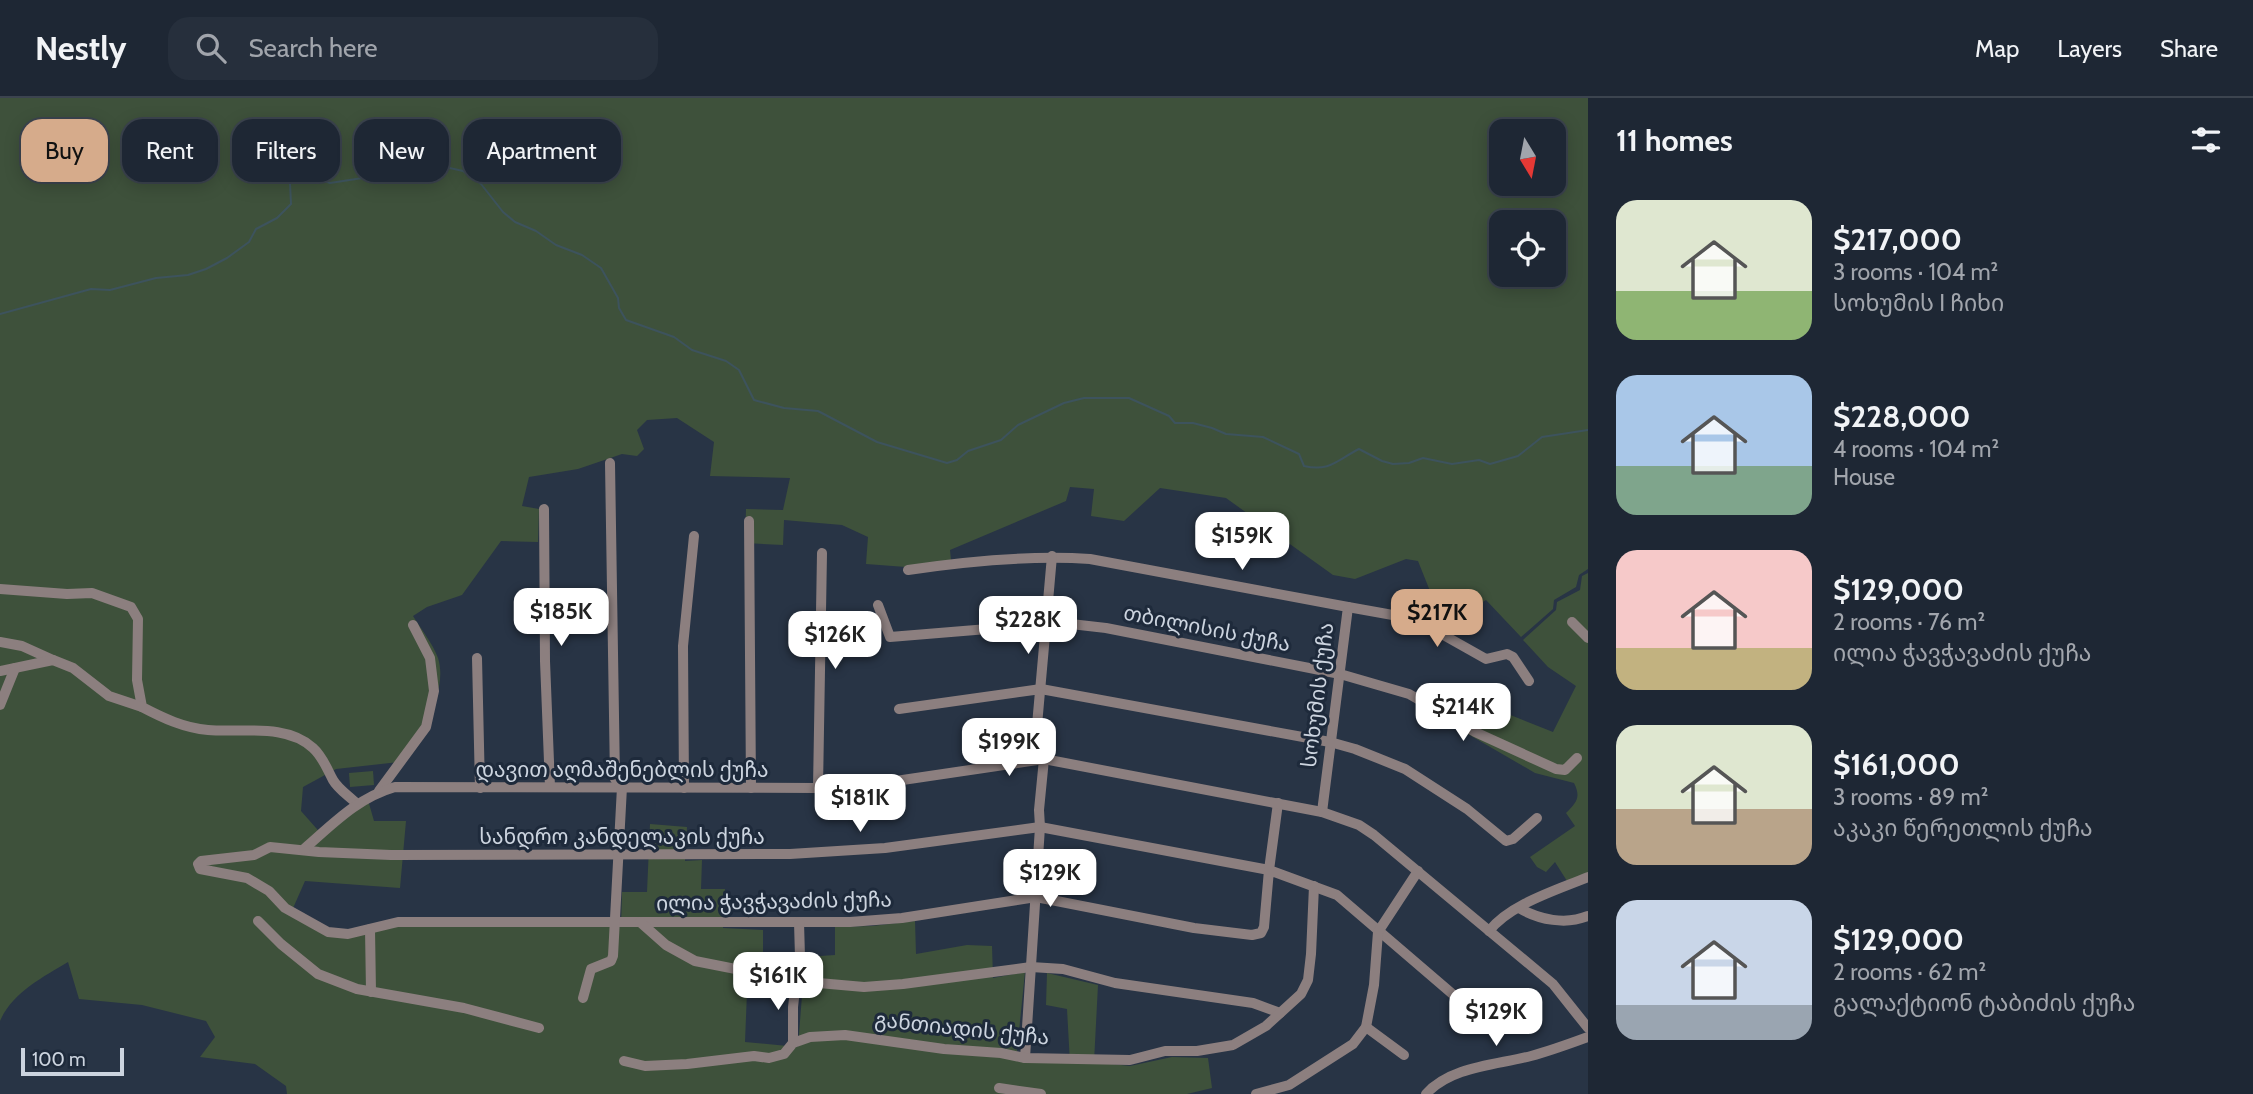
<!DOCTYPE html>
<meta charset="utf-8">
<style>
body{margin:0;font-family:Cabin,"Noto Sans Georgian",sans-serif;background:#262f3c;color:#f1f3f6;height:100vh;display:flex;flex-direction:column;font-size:26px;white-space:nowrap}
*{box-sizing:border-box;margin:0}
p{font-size:23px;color:#a1a5ac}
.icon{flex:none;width:38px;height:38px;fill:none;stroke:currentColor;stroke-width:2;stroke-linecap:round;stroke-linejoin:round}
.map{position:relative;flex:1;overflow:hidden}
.sheet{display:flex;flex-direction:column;background:#1e2734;width:665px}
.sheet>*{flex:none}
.banner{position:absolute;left:21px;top:21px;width:665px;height:63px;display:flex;gap:14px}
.needle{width:46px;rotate:170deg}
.fabs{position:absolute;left:1489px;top:21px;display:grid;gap:14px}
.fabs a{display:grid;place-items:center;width:77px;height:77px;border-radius:14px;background:#1e2734;box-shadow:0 4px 18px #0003,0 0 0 2px #3c444f;font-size:35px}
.scale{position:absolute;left:21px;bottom:18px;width:103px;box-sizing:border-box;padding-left:7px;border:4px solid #ccd4df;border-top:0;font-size:19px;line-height:24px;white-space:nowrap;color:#ccd4df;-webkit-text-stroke:5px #1e2a3b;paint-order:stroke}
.price{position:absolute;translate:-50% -60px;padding:0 16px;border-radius:14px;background:#fff;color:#222;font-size:23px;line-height:46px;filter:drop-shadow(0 2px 4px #0008)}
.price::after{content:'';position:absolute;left:50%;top:42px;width:21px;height:16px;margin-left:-10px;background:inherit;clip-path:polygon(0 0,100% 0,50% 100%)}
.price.selected{background:#d6ab8b;color:#111}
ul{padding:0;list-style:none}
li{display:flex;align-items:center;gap:21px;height:175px;padding:0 28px}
li span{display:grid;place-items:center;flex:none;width:196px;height:140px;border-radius:21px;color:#555}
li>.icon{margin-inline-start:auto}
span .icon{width:84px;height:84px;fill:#fffc;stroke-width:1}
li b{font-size:30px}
h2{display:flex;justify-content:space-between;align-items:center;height:84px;padding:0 28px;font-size:30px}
.pill{padding:0 24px;border-radius:21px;background:#1e2734;box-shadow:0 4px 18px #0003,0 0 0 2px #3c444f;font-size:24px;line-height:63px}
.pill.selected{background:#d6ab8b;color:#111}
header{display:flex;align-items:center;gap:42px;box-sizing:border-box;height:98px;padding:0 35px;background:#1e2734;border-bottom:2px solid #3c444f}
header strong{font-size:33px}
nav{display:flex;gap:38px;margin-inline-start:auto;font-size:24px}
.search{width:490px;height:63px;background:#262f3c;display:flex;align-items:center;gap:18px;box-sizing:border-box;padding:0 24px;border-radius:21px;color:#a1a5ac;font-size:26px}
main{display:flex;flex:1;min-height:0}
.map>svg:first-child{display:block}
</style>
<header>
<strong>Nestly</strong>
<div class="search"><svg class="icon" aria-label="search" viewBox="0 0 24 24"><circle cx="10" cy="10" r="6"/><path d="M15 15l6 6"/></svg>Search here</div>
<nav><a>Map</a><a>Layers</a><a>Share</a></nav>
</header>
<main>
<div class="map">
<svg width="1588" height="996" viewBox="0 0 1588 996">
<rect width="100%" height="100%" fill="#283445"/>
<!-- green -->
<g fill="#3e513b" fill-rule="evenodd">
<path d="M0 0H1588V471L1579 477 1576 489 1554 502 1553 511 1521 539 1486 502 1471 511 1434 503 1418 463 1406 461 1355 481 1333 477 1226 400 1160 390 1124 423 1091 418 1094 391 1070 389 1066 403 950 452 951 462 906 469 866 466 868 439 842 427 784 422 783 447 745 445 746 411 783 412 790 380 710 378 714 344 677 320 647 322 637 332 644 351 637 358 622 356 578 371 529 379 522 408 539 411 538 444 501 443 462 497 427 509 413 518C421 531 433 546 438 560 449 595 418 637 399 664L336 671 303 689 301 713 324 739 368 702 374 723H406L400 790 305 783 290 817 328 839 364 837 392 828 621 829 622 794H647L650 726 687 729 685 763 702 762 701 791H725L723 830 763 832V868L748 869 745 944 798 949 805 859 835 857V829L872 828 915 823 916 856 967 847 992 848 993 880 1025 874 1016 963 1070 965 1067 911 1046 907 1047 875 1098 887 1094 964 1130 968 1172 959 1208 960 1212 990 1187 996H287L286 988 255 966 200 959 215 939 206 923 142 907 79 901 68 864C43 879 12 895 0 923ZM1502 33H1554V86H1502ZM1502 124H1554V177H1502Z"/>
<path d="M1588 475V775L1567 783 1555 764 1546 774 1537 769 1530 759 1575 728 1566 715C1577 704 1581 699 1574 685L1535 675 1454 628 1472 597 1503 614 1553 634 1576 588 1548 569 1523 542 1556 512 1557 504 1580 492 1582 478Z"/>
<polygon points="373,673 374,687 350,689 349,675"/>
</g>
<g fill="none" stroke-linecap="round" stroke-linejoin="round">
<!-- stream -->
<path stroke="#3d535d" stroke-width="2" d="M0 216 91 191 110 192 156 180 188 177 206 171 227 160 249 144 256 131 277 120 291 106 290 85 299 79 309 77 330 85 441 68 463 73 481 86 503 114 515 124 536 133 556 147 582 157 601 170 618 200 619 210 626 222 674 239 692 252 726 263 739 272 754 302 784 310 818 313 877 344 947 365 957 362 968 353 1001 342 1018 327 1064 305 1084 300H1129L1169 318 1175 325H1193L1212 330 1226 336 1263 339 1299 356 1304 368C1330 374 1337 362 1359 351L1382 363 1393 366 1409 365 1423 360 1452 366 1479 362 1490 366 1518 358 1542 339 1588 332"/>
<!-- minor -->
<g stroke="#8c7f7f" stroke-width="10">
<polyline points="544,411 545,563 550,689"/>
<polyline points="749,423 751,690"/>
<path d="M908 472C969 463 1029 457 1090 461L1348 509 1322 714"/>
<path d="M0 491 67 496 92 495 131 509 138 521 137 582 142 609C163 620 184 630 208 632 241 635 286 625 313 650 323 659 327 671 333 682 338 691 349 698 356 705"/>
<polyline points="878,507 890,539 1062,525 1106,530 1340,576 1409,596 1475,634 1556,671 1565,672 1577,660"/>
<polyline points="1348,509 1415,521 1486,561 1507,556 1513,559 1529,583"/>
<polyline points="1572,524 1588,540"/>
<polyline points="0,544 22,548 53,562"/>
<polyline points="477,560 480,690"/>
<polyline points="0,573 53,562 73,570 109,598 142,609"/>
<polyline points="0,607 15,570"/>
<polyline points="899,611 1041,591 1330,644 1355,651 1405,671 1467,711 1506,743 1513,741 1537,720"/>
<polyline points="1034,661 1052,458"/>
<polyline points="684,690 683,548 694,438"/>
<polyline points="818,690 822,455"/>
<polyline points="379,693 426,629 434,593 430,560 413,527"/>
<polyline points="1278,705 1269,772 1264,829 1261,835 1252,837 1194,830 1036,799 902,820 850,824 398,824 348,836 328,834 285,810 269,793 247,780 200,771 198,766 201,763 254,757 270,749 319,754 391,757 790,756 885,750 1040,729 1269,772 1337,797 1484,923"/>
<path d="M304 751C333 726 357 700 395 689L818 690 862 688 1044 661 1322 714 1359 727 1374 737 1553 886 1588 930"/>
<path d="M1519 810C1539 822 1566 827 1588 818"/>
<polyline points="258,823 281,846 318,876 357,891 464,910 539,930"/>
<polyline points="640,824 666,847 695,863 796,883 864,889 903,886 1031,869 1063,871 1115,885 1253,905 1280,915"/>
<polyline points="370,831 371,894"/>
<path d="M1489 833C1510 806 1557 792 1588 779"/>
<path d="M766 877V871C777 865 790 868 800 859L799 824"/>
<polyline points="583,900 591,871 611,863 613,858 622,689 615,681 610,365"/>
<polyline points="1366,929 1404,957"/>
<polyline points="793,945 793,909 796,883"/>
<polyline points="1025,960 1040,729 1039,712 1044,661"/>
<polyline points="624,963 645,968 687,966 754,958 769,960 784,956 793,945 810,939 845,937 944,951 1001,955 1025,960 1130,962 1165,953 1197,953 1233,947 1266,928 1301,896 1308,882 1311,856 1314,788"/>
<polyline points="999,990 1041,996"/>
<polyline points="1256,996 1289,987 1353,946 1366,929 1374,887 1378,834 1418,773"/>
<path d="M1426 996C1451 968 1497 967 1531 958 1550 953 1569 946 1588 939"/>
</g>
</g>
<g text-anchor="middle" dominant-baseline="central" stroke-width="6" stroke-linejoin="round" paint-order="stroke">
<!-- street labels -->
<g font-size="21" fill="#ccd4df" stroke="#1e2a3b">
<text transform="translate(1207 530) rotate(11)">თბილისის ქუჩა</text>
<text transform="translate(1317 597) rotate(-83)">სოხუმის ქუჩა</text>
<text x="622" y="671">დავით აღმაშენებლის ქუჩა</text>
<text x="622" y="738">სანდრო კანდელაკის ქუჩა</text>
<text transform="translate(774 803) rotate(-1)">ილია ჭავჭავაძის ქუჩა</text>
<text transform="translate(962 930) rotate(6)">განთიადის ქუჩა</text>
</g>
</g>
</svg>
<div class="fabs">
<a><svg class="needle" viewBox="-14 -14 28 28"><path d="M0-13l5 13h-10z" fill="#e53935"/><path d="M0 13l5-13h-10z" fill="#a1a5ac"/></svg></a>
<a><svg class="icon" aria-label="locate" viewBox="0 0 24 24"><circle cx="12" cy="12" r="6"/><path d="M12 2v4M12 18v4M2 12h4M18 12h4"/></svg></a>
</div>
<div class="scale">100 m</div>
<b class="price" style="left:1242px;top:474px">$159K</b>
<b class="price" style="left:561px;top:550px">$185K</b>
<b class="price selected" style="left:1437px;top:551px">$217K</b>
<b class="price" style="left:1028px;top:558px">$228K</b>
<b class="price" style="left:835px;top:573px">$126K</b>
<b class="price" style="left:1463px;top:645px">$214K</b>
<b class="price" style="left:1009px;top:680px">$199K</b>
<b class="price" style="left:860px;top:736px">$181K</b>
<b class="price" style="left:1050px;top:811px">$129K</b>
<b class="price" style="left:778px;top:914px">$161K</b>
<b class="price" style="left:1496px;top:950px">$129K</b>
<div class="banner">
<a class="pill selected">Buy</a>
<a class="pill">Rent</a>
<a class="pill">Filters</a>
<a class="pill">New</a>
<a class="pill">Apartment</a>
</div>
</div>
<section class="sheet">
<h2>11 homes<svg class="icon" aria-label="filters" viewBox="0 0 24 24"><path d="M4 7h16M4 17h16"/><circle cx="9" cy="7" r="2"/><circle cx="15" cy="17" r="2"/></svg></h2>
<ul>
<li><span style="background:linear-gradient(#dfe7d0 65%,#8fb573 0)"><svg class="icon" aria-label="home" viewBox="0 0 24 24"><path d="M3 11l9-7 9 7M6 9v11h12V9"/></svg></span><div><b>$217,000</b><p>3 rooms · 104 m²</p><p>სოხუმის I ჩიხი</p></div></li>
<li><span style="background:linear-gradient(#a9c7e8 65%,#7fa58c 0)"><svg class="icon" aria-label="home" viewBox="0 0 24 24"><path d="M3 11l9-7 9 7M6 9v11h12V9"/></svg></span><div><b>$228,000</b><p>4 rooms · 104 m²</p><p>House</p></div></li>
<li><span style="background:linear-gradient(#f6c9c9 70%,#c2b280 0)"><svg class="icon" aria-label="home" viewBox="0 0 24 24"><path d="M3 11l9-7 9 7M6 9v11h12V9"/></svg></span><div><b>$129,000</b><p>2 rooms · 76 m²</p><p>ილია ჭავჭავაძის ქუჩა</p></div></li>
<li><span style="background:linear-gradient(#dfe7d0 60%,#b9a48a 0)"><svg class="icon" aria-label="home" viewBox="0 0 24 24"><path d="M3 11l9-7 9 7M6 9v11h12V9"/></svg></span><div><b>$161,000</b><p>3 rooms · 89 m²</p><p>აკაკი წერეთლის ქუჩა</p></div></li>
<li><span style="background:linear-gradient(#c9d6e8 75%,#9aa5b1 0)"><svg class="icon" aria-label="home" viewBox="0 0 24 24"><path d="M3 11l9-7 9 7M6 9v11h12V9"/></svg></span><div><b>$129,000</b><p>2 rooms · 62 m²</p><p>გალაქტიონ ტაბიძის ქუჩა</p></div></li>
</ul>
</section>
</main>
